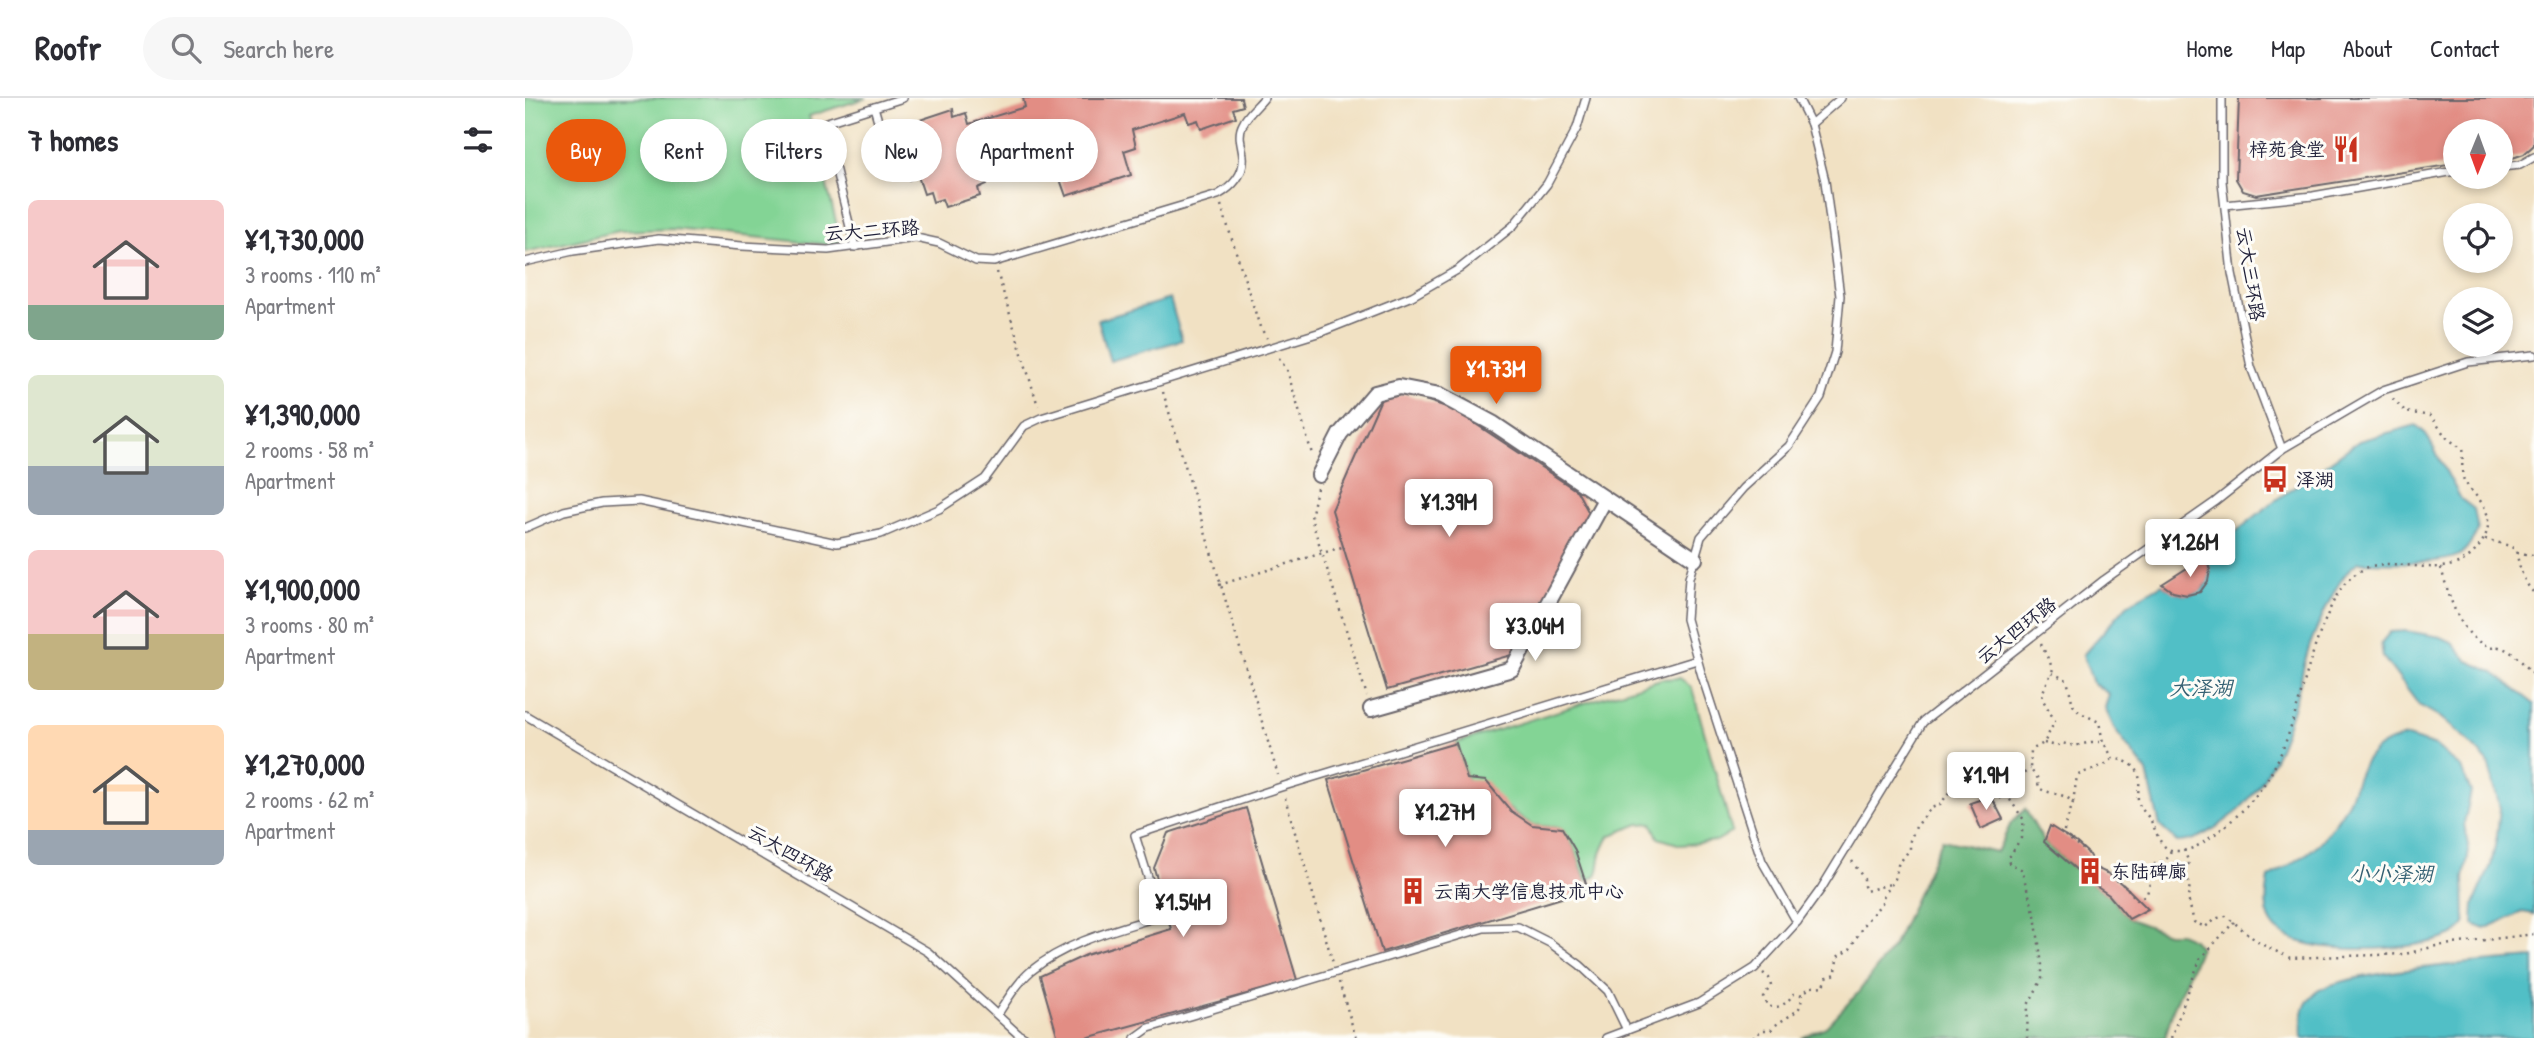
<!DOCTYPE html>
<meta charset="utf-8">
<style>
body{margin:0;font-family:"Patrick Hand","LXGW WenKai TC",sans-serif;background:#f7f7f7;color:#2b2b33;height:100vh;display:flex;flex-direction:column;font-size:26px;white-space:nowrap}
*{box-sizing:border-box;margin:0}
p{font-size:23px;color:#7c7c81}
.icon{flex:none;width:38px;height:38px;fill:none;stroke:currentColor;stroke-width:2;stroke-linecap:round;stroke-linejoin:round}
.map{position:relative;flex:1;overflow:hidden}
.drawer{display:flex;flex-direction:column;background:#fff;width:525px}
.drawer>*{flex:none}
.guide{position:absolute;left:21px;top:21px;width:665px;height:63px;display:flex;gap:14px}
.needle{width:46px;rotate:181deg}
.controls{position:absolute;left:1918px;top:21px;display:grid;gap:14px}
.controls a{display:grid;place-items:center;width:70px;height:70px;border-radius:50%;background:#fff;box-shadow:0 4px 10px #0003;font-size:35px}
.price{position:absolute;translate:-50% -60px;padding:0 16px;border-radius:7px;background:#fff;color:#222;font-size:23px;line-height:46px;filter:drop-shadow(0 2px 4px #0008)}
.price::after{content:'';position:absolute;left:50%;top:42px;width:21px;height:16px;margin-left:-10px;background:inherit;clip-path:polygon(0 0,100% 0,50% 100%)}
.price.current{background:#ea580c;color:#fff}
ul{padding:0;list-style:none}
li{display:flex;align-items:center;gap:21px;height:175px;padding:0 28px}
li span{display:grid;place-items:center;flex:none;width:196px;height:140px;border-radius:10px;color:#555}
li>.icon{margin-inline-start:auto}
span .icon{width:84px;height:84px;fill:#fffc;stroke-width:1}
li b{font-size:30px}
h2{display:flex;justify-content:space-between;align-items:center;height:84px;padding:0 28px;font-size:30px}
.chip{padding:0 24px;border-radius:32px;background:#fff;box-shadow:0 4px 10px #0003;font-size:24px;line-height:63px}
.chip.current{background:#ea580c;color:#fff}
header{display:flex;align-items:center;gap:42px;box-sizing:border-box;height:98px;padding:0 35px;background:#fff;border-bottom:2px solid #e1e1e2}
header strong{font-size:33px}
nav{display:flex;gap:38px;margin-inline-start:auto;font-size:24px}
.search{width:490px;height:63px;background:#f7f7f7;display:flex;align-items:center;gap:18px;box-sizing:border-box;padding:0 24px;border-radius:38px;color:#7c7c81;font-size:26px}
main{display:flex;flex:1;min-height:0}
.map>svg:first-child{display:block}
</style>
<header>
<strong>Roofr</strong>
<div class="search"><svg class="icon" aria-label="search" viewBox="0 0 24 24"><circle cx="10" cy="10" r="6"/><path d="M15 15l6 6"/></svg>Search here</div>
<nav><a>Home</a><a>Map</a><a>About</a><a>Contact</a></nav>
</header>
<main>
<section class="drawer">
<h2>7 homes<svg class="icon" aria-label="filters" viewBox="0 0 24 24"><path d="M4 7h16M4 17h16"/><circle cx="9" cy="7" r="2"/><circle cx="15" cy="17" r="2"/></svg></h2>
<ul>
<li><span style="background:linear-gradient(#f6c9c9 75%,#7fa58c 0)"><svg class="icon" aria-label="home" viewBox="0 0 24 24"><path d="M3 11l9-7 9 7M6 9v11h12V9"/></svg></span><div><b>¥1,730,000</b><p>3 rooms · 110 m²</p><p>Apartment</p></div></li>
<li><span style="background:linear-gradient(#dfe7d0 65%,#9aa5b1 0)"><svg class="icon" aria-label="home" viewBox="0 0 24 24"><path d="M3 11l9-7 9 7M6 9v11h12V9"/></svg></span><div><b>¥1,390,000</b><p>2 rooms · 58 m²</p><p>Apartment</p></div></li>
<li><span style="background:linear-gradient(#f6c9c9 60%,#c2b280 0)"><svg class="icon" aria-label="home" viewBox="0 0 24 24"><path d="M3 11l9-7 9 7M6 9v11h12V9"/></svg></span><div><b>¥1,900,000</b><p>3 rooms · 80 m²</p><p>Apartment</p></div></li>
<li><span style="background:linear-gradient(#ffd9b3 75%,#9aa5b1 0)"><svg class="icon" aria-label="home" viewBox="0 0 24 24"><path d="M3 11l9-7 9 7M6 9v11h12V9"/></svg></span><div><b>¥1,270,000</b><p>2 rooms · 62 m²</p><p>Apartment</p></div></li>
</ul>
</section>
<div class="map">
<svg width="2009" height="940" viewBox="0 0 2009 940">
<rect width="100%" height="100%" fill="#fdfcf7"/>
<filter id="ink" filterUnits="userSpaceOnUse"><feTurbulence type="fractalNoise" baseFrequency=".0143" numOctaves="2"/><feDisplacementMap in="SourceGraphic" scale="14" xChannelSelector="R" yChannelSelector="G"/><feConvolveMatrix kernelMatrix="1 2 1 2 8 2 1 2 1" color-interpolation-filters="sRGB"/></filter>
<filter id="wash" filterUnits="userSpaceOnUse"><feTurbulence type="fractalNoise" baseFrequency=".00686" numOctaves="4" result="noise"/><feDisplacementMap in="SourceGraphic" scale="28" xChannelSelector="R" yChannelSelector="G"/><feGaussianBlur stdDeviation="1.57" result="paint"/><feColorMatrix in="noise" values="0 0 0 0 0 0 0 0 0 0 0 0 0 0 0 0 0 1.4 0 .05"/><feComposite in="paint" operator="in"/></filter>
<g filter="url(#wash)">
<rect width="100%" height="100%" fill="#f1e1c3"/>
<!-- green -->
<g fill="#83d495" stroke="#527b68" stroke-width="2">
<polygon points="0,0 341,0 284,18 316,143 307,147 148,131 94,133 0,154"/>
<path d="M1155 580 1167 590 1207 734 1191 743 1156 747 1133 740 1127 725 1114 726 1084 738C1081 745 1076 753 1075 760 1073 772 1075 779 1061 782L1050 752 1037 730 1007 727 942 681 931 645 1136 581Z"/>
</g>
<!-- forest -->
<polygon fill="#6ab67e" stroke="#466c5c" stroke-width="2" points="1500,711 1519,744 1569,787 1584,797 1604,821 1642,835 1654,835 1668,841 1675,850 1648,911 1640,940 1277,940 1301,929 1332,896 1369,847 1417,742 1472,754 1486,725"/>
<!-- water -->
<g fill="#51bfc6" stroke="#3a7080" stroke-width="2">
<polygon points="645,201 657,242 585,263 573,222"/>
<path d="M1891 327 1901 336 1936 401 1949 411 1953 432C1949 440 1944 449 1937 455 1922 468 1856 464 1833 464 1817 476 1809 494 1800 512 1795 524 1789 535 1785 547 1778 565 1776 585 1770 604 1756 651 1738 698 1696 726 1683 735 1669 744 1652 744L1635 728 1622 674 1590 632 1580 610 1584 596 1568 585 1558 557 1602 507 1637 486C1665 508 1692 494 1681 458L1748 404 1834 343Z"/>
<polygon points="1881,533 1916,539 1927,544 1943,563 1968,574 2009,606 2009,816 1997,814 1960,831 1948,826 1949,806 1966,767 1972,738 1975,710 1963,664 1941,641 1915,619 1894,607 1858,559 1856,545 1865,534"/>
<path d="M1882 639 1911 648 1936 670 1946 694 1939 726 1944 753 1939 780 1940 826C1936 830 1933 835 1928 837 1893 853 1780 860 1751 831 1738 817 1741 798 1744 780 1758 770 1777 761 1789 750 1797 743 1804 733 1810 725 1839 690 1825 649 1882 639Z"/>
<path d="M2009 860V940H1777C1776 923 1776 908 1789 896 1812 873 1970 863 2009 860Z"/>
</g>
<g id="blocks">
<!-- building -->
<g fill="#e28d84">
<polygon points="498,0 716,0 718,8 708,11 711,19 676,31 673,22 664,25 660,15 607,32 611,49 599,53 606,77 541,98 532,73 520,77 515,60 460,77 462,86 453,90 455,98 420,109 417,101 408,104 405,94 399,96 382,45 390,42 387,33 397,29 395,22 428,11 429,19 441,15 444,26 500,9"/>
<polygon points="1714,0 2009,0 2009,47 1999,56 1976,64 1976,33 1930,33 1930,66 1731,97 1718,93 1711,81"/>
<polygon points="881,296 928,311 1052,393 1065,417 990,556 862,592 807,412 856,301"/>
<polygon points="1681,458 1685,472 1683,483 1675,494 1662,497 1648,494 1637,486"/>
<polygon points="931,645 942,681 961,683 986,713 1007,727 1037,730 1050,752 1063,792 857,854 803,682"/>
<polygon points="1466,698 1478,721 1456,731 1445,705"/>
<polygon points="721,710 772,882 561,940 533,940 515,878 561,857 646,831 629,770 643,735"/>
<polygon points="1525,728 1552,745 1563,755 1571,770 1584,776 1602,790 1623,811 1604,821 1584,797 1569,787 1519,744"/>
</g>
</g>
</g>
<g filter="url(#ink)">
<use href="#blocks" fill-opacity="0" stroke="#6a656b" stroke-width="2"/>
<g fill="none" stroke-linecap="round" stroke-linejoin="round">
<defs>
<g id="lane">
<polyline points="1697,0 1697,83 1707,175 1726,269 1757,351"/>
<polyline points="349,9 364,61 371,73 383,78"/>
<polyline points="1286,26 1316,0"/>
<polyline points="1976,69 1995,67 2009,59"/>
<polyline points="1700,107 1788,98 1930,73"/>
<polyline points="330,149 299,25 378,0"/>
<path d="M0 164 48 153 134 141 217 148 303 152 391 140 414 145 451 163 469 164 693 97C707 89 720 76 718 58 717 47 712 37 718 26 722 16 733 8 739 0"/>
<polyline points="0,430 39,413 77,405 114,403 312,445 356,436 414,411 460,381 499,328 516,320 796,234 887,198 934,171 988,128 1022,86 1052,30 1061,0"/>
<polyline points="0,617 403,854 493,936 500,940"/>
<polyline points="1272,824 1237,763 1177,578 1161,521 1164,480 1176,439 1218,390 1264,348 1296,299 1310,254 1315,198 1300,83 1286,26 1273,0"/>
<path d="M473 916C482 902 492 885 506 873 543 843 590 832 635 818L610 737 756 689 1172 562"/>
<polyline points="610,940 624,930 959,830 993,829 1025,845 1055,867 1083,893 1102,932"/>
<polyline points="1081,940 1174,905 1230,870 1272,824 1296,791 1398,624 1579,482 1690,404 1757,351 1858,292 1943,264 2009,257"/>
</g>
<g id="street">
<polyline points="794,377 815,336 850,295 874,289 915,297 969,326 1170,461"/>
<polyline points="846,611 987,571 1080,401"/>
</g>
</defs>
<!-- lane casing -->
<use href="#lane" stroke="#6a656b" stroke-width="10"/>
<!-- street casing -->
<use href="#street" stroke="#6a656b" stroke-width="18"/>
<!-- path -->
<g stroke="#6a656b" stroke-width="2.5" stroke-dasharray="2 5" stroke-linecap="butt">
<polyline points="696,107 735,229 742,240"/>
<polyline points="472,174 513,308"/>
<polyline points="754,260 762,272 787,356"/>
<polyline points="638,294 753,677"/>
<polyline points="792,390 786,420 842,598"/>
<path d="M1960 441 1985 448 1991 452C1994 468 1998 484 2009 495"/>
<polyline points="1992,455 2009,457"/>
<path d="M1916 470C1924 497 1933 536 1963 549 1969 551 1967 548 1974 549 1988 552 1999 567 2009 576"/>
<polyline points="694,487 817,449"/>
<path d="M1516 546 1528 571 1517 596 1518 602 1530 623 1519 645 1506 652 1505 671 1512 679 1514 690C1525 697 1537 694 1548 704 1546 714 1538 727 1539 737L1563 755 1571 770 1584 776 1602 790 1612 802 1622 796 1630 766C1640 762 1644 762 1646 751"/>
<path d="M1527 575 1542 582 1548 607 1554 614 1574 624 1578 644 1588 660C1596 662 1606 664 1611 671 1618 681 1612 691 1613 702 1614 710 1620 714 1624 720 1633 733 1633 753 1653 753 1668 754 1685 740 1695 732 1774 672 1766 599 1802 518 1810 498 1820 479 1841 470 1874 456 1922 487 1952 451 1959 442 1964 433 1963 422 1962 404 1947 397 1939 382 1935 374 1939 361 1937 351L1921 339 1906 318 1881 314 1867 300"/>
<polyline points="1519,645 1532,648 1537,645 1550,648 1566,644 1578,644"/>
<polyline points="1481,696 1499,722 1496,740 1483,761 1484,765 1496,771 1498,777 1510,817 1517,867 1517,881 1503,907 1502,940"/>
<polyline points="760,700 808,865"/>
<path d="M1548 704 1552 678C1563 671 1579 670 1587 661"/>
<polyline points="1469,705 1481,696 1481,684"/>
<polyline points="1659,752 1664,765 1658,776 1665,786 1663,800 1669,824 1680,829 1693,820 1701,818 1734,845 1765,860 1880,856 1911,848 2009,836"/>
<polyline points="1327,763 1339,781 1339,788 1341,793 1365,786"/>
<path d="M1238 875 1244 880 1246 888 1238 899 1243 908C1253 912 1263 905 1268 896L1276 897"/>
<polyline points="814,884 831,940"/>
<path d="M1228 940 1237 932H1246C1253 922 1274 916 1276 906 1277 902 1276 898 1277 895L1287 889 1299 888 1302 879 1311 876 1312 859 1325 851 1339 826 1357 805 1358 799 1370 781 1373 767 1385 751V742L1391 729 1406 710 1415 707 1427 690 1442 685 1452 687 1463 682 1488 683 1505 671"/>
<polyline points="1646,940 1675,861 1709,824"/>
</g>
<!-- lane -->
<use href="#lane" stroke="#fff" stroke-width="7"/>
<!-- street -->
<use href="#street" stroke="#fff" stroke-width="14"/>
</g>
</g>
<!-- icons -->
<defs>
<symbol id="restaurant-bare" viewBox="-9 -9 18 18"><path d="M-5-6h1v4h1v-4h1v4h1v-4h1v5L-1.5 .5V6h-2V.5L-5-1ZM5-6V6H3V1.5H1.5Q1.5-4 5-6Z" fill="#c8321e" stroke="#fdfcf7" stroke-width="2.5" paint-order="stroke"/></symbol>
<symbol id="bus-bare" viewBox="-9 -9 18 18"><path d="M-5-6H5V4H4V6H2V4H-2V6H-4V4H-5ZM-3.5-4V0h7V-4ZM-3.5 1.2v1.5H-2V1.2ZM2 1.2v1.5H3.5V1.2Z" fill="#c8321e" stroke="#fdfcf7" stroke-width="2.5" paint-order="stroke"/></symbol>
<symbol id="building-bare" viewBox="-9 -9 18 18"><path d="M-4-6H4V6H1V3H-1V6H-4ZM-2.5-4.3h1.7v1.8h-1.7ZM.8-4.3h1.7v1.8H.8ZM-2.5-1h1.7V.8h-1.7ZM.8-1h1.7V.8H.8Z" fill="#c8321e" stroke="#fdfcf7" stroke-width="2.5" paint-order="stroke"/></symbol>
</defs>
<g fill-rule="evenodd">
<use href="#restaurant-bare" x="1802" y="32" width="38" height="38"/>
<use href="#bus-bare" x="1731" y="362" width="38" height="38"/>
<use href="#building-bare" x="1546" y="754" width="38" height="38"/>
<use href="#building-bare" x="869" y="774" width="38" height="38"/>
</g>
<g text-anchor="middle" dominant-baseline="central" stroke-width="6" stroke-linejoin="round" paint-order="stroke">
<!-- poi labels -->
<g font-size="19" fill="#22223b" stroke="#fdfcf7" text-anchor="start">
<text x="1800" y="51" text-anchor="end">梓苑食堂</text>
<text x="1771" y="381">泽湖</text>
<text x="1586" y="773">东陆碑廊</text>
<text x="909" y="793">云南大学信息技术中心</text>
</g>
<!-- street labels -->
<g font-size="19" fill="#22223b" stroke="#fdfcf7">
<text transform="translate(347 132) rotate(-4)">云大二环路</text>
<text transform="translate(1726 176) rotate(81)">云大三环路</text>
<text transform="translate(1491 532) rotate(-38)">云大四环路</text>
<text transform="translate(266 755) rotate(30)">云大四环路</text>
</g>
<!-- water labels -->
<g font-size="21" font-style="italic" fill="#356173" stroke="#fdfcf7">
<text x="1676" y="589">大泽湖</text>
<text x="1866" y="775">小小泽湖</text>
</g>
</g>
</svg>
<div class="controls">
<a><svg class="needle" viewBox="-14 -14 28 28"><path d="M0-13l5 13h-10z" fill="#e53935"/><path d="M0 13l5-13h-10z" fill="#7c7c81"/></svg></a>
<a><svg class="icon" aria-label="locate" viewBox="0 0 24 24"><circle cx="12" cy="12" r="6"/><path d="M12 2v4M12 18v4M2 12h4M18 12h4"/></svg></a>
<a><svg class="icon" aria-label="layers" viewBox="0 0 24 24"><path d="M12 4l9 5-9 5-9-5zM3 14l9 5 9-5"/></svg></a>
</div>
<b class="price current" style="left:971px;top:308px">¥1.73M</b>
<b class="price" style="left:924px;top:441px">¥1.39M</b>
<b class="price" style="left:1665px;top:481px">¥1.26M</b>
<b class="price" style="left:1010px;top:565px">¥3.04M</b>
<b class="price" style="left:1461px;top:714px">¥1.9M</b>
<b class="price" style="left:920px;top:751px">¥1.27M</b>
<b class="price" style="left:658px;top:841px">¥1.54M</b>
<div class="guide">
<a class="chip current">Buy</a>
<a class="chip">Rent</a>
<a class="chip">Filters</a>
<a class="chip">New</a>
<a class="chip">Apartment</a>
</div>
</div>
</main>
